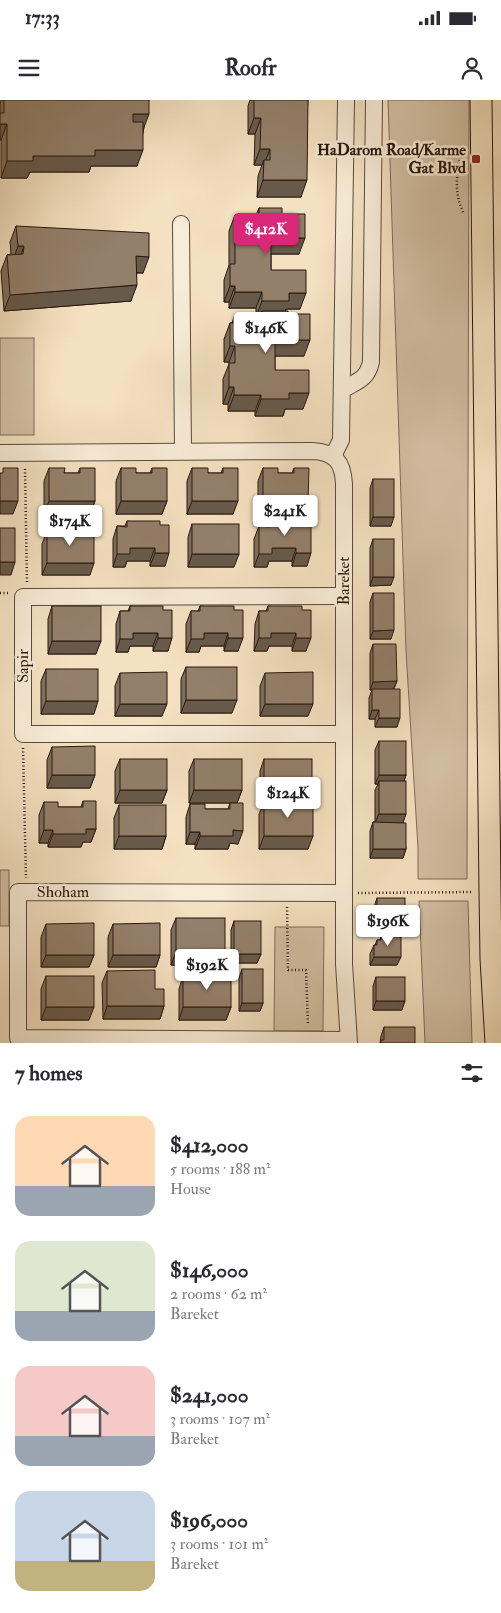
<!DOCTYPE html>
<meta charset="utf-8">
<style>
body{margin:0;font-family:"IM FELL Double Pica",serif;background:#f2f2f3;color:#2b2b33;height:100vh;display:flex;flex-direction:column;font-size:19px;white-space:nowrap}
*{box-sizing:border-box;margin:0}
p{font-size:16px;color:#7c7c81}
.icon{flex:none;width:28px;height:28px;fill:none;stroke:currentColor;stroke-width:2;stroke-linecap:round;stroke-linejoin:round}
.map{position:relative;height:943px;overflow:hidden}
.drawer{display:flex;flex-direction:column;background:#fff;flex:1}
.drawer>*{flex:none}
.price{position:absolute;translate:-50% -42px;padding:0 11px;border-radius:5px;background:#fff;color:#222;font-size:16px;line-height:32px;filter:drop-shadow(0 1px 2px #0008)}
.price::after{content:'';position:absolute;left:50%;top:30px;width:15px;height:11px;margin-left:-8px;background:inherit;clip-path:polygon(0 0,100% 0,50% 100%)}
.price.current{background:#db2777;color:#fff}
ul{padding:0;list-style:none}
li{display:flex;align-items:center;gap:15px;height:125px;padding:0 15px}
li span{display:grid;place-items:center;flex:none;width:140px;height:100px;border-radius:15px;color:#555}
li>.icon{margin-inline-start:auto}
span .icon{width:60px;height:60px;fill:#fffc;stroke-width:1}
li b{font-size:21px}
h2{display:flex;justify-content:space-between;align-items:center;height:60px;padding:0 15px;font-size:21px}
.status{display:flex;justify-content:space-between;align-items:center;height:35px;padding:0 25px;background:#fff;direction:ltr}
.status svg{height:14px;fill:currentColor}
header{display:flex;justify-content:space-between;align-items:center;height:65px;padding:0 15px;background:#fff;font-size:22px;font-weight:700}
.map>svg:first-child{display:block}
</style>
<div class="status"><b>17:33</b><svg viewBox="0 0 49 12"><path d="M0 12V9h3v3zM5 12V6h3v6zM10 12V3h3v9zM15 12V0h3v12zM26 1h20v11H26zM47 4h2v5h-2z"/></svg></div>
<header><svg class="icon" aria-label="menu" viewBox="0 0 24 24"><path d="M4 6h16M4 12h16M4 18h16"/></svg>Roofr<svg class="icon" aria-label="person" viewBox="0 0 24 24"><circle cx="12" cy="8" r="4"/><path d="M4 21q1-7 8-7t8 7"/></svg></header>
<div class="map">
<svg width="501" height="943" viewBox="0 0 501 943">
<rect width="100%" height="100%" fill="#f4e1c1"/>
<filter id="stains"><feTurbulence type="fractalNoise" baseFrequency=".004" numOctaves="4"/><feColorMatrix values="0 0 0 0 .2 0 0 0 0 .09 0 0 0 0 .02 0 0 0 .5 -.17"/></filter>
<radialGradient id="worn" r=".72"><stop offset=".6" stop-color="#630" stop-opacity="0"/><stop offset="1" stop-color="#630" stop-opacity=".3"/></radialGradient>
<!-- green -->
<g fill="#d2bfa3" stroke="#7e6b58">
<polygon points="388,0 469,0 467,779 418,779 418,748 406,551"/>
<rect x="0" y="238" width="34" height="97"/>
<rect x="0" y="770" width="9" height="56"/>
<polygon points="419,801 468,801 472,943 425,943"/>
<polygon points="275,827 324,827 323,931 274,931"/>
</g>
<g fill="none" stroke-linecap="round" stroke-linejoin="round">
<defs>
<g id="minor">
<polyline points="181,124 183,351"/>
<path d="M342 290C357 281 367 280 371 262L374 0"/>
<path d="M0 353 312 351C335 352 343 362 344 384V864L349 943"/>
<polyline points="333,356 341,340 346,0"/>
<polyline points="344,496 23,497 23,634 344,634"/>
<polyline points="344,793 18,792 18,938 348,940"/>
</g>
<polyline id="major" points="481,0 490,792 491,859 496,943"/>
</defs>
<!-- minor casing -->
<use href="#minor" stroke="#5c4a3b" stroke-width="18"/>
<!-- major casing -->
<use href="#major" stroke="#2a170e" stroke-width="23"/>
<!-- path -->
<g stroke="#2a170e" stroke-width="2.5" stroke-dasharray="1 2.5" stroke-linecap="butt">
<path d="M462 46C458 71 452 90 464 114"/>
<polyline points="25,369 27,483"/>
<polyline points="0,493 9,493"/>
<polyline points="23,648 26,778"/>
<polyline points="358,793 472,792"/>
<polyline points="287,807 288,870 306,870 308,925"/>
</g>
<!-- minor -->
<use href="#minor" stroke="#f8ecd7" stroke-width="16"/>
<!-- major -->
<use href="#major" stroke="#f4e1c1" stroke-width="21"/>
</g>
<!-- wall -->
<g fill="#7e6e5c" stroke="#2a170e">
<polygon points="1,0 149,0 137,66 91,66 89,72 30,72 27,78 1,78 1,40 0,40 0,4"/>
<polygon points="250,0 308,0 301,97 257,97 258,76 262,65 254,65 255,34 248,34 248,6"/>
<polygon points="259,108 282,114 299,154 271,154 271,170 300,209 286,209 285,211 288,214 304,256 275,256 275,270 303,309 285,309 283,316 255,316 255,311 228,311 228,304 223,304 223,279 229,264 229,262 224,262 224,239 230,223 232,223 235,214 256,214 256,208 229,208 229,202 224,202 224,180 229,165 229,131 235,115 256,115"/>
<polygon points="16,126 143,173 137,173 131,201 4,211 1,171 7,155 11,154 10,142"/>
<polygon points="49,368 64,373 78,373 80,368 95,401 90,414 44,414 44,381"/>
<polygon points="121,368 136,373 150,373 152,368 167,401 162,414 116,414 116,381"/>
<polygon points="192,368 208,373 221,373 223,368 233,414 187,414 187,381"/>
<polygon points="263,368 278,373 292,373 294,368 308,401 304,414 258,414 258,381"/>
<polygon points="373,379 391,426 370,426 370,388"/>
<polygon points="127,421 160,425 165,466 150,466 150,461 127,461 125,467 113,467 113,439 117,426 125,426"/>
<polygon points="269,421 302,425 307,466 292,466 292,461 269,461 267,467 254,467 254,439 259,426 267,426"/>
<polygon points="192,424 234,467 188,467 188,437"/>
<polygon points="47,431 90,475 42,475 42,444"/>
<polygon points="373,439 391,485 370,486 370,448"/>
<polygon points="373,493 391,539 370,539 370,502"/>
<polygon points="52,506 96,554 48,554 48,519"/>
<polygon points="130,506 163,510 168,551 153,551 153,546 130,546 128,552 116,552 116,524 120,511 128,511"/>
<polygon points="200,506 234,510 238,551 224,551 224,546 201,546 199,552 186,552 186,524 191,511 198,511"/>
<polygon points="268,506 302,510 306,551 292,551 292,546 269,546 267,551 254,551 255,524 259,511 266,511"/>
<polygon points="373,544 397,581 394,589 397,627 375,627 375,619 369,619 369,598 372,590 370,590 370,553"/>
<polygon points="186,567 232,613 181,613 181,579"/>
<polygon points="46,569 94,614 41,614 41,581"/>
<polygon points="120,573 162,616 115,616 115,586"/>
<polygon points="265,573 308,616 260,616 260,586"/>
<polygon points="379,641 406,675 404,681 403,722 406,749 403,758 370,758 370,731 373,722 375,722 375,690 378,684 375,684 375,650"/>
<polygon points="52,647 95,675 90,688 47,688 47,660"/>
<polygon points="120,659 167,690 162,703 115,703 115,671"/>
<polygon points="194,659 242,690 237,703 189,703 189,671"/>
<polygon points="264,659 312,690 308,702 308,749 259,749 259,714 264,703 260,703 260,671"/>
<polygon points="83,701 96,729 91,742 83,742 81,747 48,747 48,743 39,743 39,715 44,702 58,707 81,707"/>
<polygon points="230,703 238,744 230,743 228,749 195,749 195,744 186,744 186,717 190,704 205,709 228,709"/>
<polygon points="119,705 166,736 162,749 114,749 114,718"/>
<polygon points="377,798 405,827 401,836 374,836 374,807"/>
<polygon points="176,818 225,852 220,865 171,865 171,830"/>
<polygon points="234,821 261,854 257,863 231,863 231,830"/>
<polygon points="46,824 94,855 89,867 41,867 41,837"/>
<polygon points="113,824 160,855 156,867 108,867 108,837"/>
<polygon points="381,836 397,865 370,865 370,854 374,845 375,845 377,840 380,840"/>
<polygon points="242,869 263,903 260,911 239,911 239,878"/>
<polygon points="107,871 155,889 164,906 160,919 103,919 102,883"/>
<polygon points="46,876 89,920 41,920 41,889"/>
<polygon points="183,876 231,907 226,920 179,920 179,889"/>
<polygon points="376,877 402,910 373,910 373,886"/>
<polygon points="384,927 415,943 380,943 381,936"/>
</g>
<!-- shaded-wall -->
<g fill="#675a4b" stroke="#2a170e">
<polygon points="133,14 149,14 143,30 127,30"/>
<polygon points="254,18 261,18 255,34 248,34"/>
<polygon points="0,24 7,24 1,40 0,40"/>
<polygon points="260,49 270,49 264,65 264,60 262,65 254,65"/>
<polygon points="95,50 143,50 137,66 91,66 89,72 30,72 27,78 1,78 7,61 33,56"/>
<polygon points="263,80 307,80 301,97 257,97"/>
<polygon points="271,138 305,138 299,154 265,154"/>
<polygon points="18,146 24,146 18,163 12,163"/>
<polygon points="136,156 149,157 143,173 130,172"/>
<polygon points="137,185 131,201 4,211 10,195"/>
<polygon points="230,186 235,186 229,202 224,202"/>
<polygon points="235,192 262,192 256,208 229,208"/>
<polygon points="289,193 306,193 300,209 286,209 283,218 262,214 262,211 260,217 256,217 262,201"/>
<polygon points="275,240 310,240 304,256 269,256"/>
<polygon points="230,246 235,246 229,262 224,262"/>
<polygon points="229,287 234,287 228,304 223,304"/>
<polygon points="289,293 309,293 303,309 285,309 283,316 255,316 261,299"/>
<polygon points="234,295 261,295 255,311 228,311"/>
<polygon points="0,401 18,401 13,414 0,414"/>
<polygon points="49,401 95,401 90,414 44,414"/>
<polygon points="121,401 167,401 162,414 116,414"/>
<polygon points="192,401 238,401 233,414 187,414"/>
<polygon points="263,401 308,401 304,414 258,414"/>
<polygon points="373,417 394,417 391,426 370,426"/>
<polygon points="130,448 155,448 150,461 127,461 125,467 113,467 117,454"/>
<polygon points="272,448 296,448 292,461 269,461 267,467 254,467 259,454"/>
<polygon points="155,453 169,453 165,466 150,466"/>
<polygon points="296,453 311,453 307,466 292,466"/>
<polygon points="192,454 239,454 234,467 188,467"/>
<polygon points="0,462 15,462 11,475 0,475"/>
<polygon points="47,463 94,463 90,475 42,475"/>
<polygon points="373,477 394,477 391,485 370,486"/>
<polygon points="394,530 391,539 370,539 373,531"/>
<polygon points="133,533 158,533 153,546 130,546 128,552 116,552 120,539"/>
<polygon points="204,533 228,533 224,546 201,546 199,552 186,552 191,539"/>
<polygon points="271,533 296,533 292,546 269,546 267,551 254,551 259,538"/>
<polygon points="158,538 172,538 168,551 153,551"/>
<polygon points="228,538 243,538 238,551 224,551"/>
<polygon points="296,538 311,538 306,551 292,551"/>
<polygon points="52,541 101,541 96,554 48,554"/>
<polygon points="397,581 393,590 370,590 373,582"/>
<polygon points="186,600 237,600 232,613 181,613"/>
<polygon points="46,601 98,601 94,614 41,614"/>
<polygon points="120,604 167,604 162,616 115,616"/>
<polygon points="265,604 313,604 308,616 260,616"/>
<polygon points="372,610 379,610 375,619 369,619"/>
<polygon points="379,618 400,618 397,627 375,627"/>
<polygon points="52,675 95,675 90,688 47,688"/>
<polygon points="379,675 406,675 403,684 379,681 378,684 375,684"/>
<polygon points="120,690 167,690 162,703 115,703"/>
<polygon points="194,690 242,690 237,703 189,703"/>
<polygon points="264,690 312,690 307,703 260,703"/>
<polygon points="379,714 406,714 403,723 375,723"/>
<polygon points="86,729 96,729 91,742 83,742 81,747 48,747 53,734"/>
<polygon points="44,730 53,730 48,743 39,743"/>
<polygon points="233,730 243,731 238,744 230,743 228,749 195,749 200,736"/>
<polygon points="190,732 200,732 195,744 186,744"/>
<polygon points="119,736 166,736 162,749 114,749"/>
<polygon points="264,736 313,736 308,749 259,749"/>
<polygon points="373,749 406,749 403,758 370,758"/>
<polygon points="377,827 405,827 401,836 374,836"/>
<polygon points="176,852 225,852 220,865 171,865"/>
<polygon points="234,854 261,854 257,863 231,863"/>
<polygon points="46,855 94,855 89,867 41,867"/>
<polygon points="113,855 160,855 156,867 108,867"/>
<polygon points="374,857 401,857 397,865 370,865"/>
<polygon points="376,901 405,901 402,910 373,910"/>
<polygon points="242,903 263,903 260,911 239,911"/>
<polygon points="107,906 164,906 160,919 103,919"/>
<polygon points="46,907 94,907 89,920 41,920"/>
<polygon points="183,907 231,907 226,920 179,920"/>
</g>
<!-- building -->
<g fill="#93806b" stroke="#2a170e">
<polygon points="4,0 149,0 149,14 133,14 133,22 143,22 143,50 95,50 95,56 33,56 33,61 7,61 7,24 0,24 0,13 4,13"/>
<polygon points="254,0 308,0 307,80 263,80 264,60 270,60 270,49 260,49 261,18 254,18"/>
<polygon points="259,108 282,108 282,114 305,114 305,138 271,138 271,170 306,170 306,193 289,193 289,201 262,201 262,192 235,192 235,186 230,186 230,164 235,164 235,115 259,115"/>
<polygon points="16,126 149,133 149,157 136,156 137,185 10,195 7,155 23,154 24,146 18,146"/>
<polygon points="262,211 288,211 288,214 310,214 310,240 275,240 275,270 309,270 309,293 289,293 289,299 261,299 261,295 234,295 234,287 229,287 229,263 235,263 235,246 230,246 230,223 235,223 235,214 262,214"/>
<polygon points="3,368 18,368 18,401 0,401 0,373 3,373"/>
<polygon points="49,368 65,368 64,373 80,373 80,368 95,368 95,401 49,401"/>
<polygon points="121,368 136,368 136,373 152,373 152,368 167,368 167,401 121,401"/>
<polygon points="192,368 208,368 208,373 223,373 223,368 238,368 238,401 192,401"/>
<polygon points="263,368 278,368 278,373 294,373 294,368 309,368 308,401 263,401"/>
<rect x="373" y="379" width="21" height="38"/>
<polygon points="127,421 160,421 160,425 169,425 169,453 155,453 155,448 130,448 130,454 117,454 117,426 127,427"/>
<polygon points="269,421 302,421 302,425 311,425 311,453 296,453 296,448 272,448 272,454 259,454 259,426 269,427"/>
<rect x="192" y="424" width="47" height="30"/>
<rect x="0" y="428" width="15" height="34"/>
<rect x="47" y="431" width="47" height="32"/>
<rect x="373" y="439" width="21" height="38"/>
<polygon points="373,493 394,493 394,530 373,531"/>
<rect x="52" y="506" width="49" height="35"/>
<polygon points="130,506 163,506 163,510 172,510 172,538 158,538 158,533 133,533 133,539 120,539 120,511 130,511"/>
<polygon points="200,506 234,506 234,510 243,510 243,538 228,538 228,533 204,533 204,539 191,539 191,511 200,511"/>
<polygon points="268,506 302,506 302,510 311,510 311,538 296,538 296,533 271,533 271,538 259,538 259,511 268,511"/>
<polygon points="373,544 396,544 397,581 373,582"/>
<rect x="186" y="567" width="51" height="33"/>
<rect x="46" y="569" width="52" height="32"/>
<polygon points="167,572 167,604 120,604 120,573"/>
<polygon points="313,572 313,604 265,604 265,573"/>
<polygon points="372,589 400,589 400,618 379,618 379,610 372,610"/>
<rect x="379" y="641" width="27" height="34"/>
<polygon points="95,646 95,675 52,675 52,647"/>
<rect x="120" y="659" width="47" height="31"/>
<rect x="194" y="659" width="48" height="31"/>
<rect x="264" y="659" width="48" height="31"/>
<rect x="379" y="681" width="27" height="33"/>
<polygon points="83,701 96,701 96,729 86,729 86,734 53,734 53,730 44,730 44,702 58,702 58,707 83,707"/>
<rect x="264" y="702" width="49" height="34"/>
<polygon points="230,703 243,703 243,731 233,730 233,736 200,736 200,732 190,732 190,704 205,704 205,709 230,709"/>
<rect x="119" y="705" width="47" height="31"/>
<polygon points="373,722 406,723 406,749 373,749"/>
<rect x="377" y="798" width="28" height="29"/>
<rect x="176" y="818" width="49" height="34"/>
<rect x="234" y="821" width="27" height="33"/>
<polygon points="94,823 94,855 46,855 46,824"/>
<polygon points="160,823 160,855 113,855 113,824"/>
<polygon points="381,836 401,837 401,857 374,857 374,845 377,845 377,840 381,840"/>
<rect x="242" y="869" width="21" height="34"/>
<polygon points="155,870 155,889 164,889 164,906 107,906 107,871"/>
<rect x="46" y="876" width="48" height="31"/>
<rect x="183" y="876" width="48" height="31"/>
<rect x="376" y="877" width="29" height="24"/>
<polygon points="384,927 415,927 415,943 381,943 381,940 384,940"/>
</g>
<!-- markers -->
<rect fill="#8f2418" stroke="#f8ecd7" stroke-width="2" x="471" y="54" width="10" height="10" rx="2.5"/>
<g text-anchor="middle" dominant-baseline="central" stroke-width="5" stroke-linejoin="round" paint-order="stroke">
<!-- poi labels -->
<g font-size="16" font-weight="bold" fill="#2a170e" stroke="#f8ecd7" text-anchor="end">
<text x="466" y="50">HaDarom Road/Karme<tspan x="466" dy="18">Gat Blvd</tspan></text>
</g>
<!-- street labels -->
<g font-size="16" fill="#2a170e" stroke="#f8ecd7">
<text transform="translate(344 481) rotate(-90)">Bareket</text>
<text transform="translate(23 566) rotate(-90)">Sapir</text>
<text x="63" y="792">Shoham</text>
</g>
</g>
<rect width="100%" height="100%" filter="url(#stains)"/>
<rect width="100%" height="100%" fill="url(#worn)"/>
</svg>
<b class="price current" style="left:266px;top:155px">$412K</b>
<b class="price" style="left:266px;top:254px">$146K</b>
<b class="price" style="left:285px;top:437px">$241K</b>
<b class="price" style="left:70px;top:447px">$174K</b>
<b class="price" style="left:288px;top:719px">$124K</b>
<b class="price" style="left:388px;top:847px">$196K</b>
<b class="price" style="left:207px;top:891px">$192K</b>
</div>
<section class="drawer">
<h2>7 homes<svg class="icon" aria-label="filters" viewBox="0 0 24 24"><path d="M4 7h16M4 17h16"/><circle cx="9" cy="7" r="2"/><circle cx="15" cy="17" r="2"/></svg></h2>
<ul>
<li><span style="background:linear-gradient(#ffd9b3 70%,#9aa5b1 0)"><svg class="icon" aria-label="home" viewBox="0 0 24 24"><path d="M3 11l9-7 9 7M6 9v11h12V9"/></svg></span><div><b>$412,000</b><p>5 rooms · 188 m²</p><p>House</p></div></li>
<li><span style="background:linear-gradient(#dfe7d0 70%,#9aa5b1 0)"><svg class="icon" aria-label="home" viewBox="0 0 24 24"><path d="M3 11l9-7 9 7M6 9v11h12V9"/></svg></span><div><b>$146,000</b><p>2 rooms · 62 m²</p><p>Bareket</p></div></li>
<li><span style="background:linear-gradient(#f6c9c9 70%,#9aa5b1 0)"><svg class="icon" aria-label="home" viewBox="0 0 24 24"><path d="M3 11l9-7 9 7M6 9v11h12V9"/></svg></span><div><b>$241,000</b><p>3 rooms · 107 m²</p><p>Bareket</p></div></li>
<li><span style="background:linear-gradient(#c9d6e8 70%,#c2b280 0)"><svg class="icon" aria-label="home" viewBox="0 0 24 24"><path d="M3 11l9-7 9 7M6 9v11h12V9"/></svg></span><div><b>$196,000</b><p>3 rooms · 101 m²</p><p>Bareket</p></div></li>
</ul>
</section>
